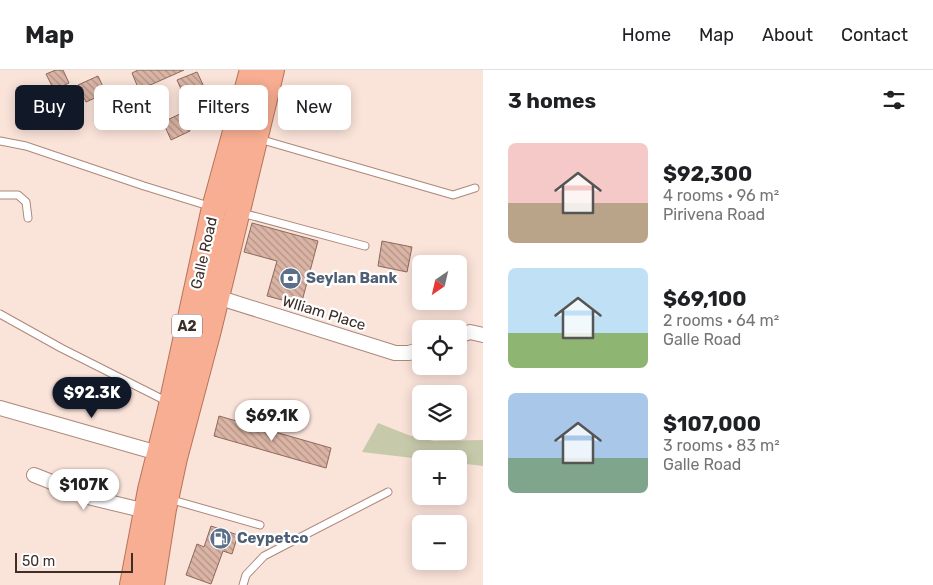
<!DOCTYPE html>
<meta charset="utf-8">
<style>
body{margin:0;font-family:Rubik,sans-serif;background:#f2f2f2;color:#202124;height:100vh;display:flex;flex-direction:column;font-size:19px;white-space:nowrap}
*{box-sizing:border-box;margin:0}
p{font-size:16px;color:#757577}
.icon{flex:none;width:28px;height:28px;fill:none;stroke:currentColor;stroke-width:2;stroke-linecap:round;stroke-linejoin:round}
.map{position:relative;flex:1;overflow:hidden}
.drawer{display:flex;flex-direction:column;background:#fff;width:450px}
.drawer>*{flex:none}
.hud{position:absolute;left:15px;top:15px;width:392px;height:45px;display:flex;gap:10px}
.needle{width:32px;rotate:214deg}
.fabs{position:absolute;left:412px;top:185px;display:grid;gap:10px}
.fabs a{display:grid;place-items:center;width:55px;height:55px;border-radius:8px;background:#fff;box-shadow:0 2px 12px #0003;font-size:25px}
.scale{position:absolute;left:15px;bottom:12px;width:118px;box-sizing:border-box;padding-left:5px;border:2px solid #3d2e28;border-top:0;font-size:14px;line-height:18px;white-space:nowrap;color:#3d2e28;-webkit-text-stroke:4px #fff;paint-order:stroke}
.price{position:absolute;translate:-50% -42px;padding:0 11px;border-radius:18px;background:#fff;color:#222;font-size:16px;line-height:32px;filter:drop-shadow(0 1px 2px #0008)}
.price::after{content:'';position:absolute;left:50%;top:30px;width:15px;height:11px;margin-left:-8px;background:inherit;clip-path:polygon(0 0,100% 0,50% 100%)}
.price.on{background:#111827;color:#fff}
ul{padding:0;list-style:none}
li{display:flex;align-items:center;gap:15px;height:125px;padding:0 25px}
li span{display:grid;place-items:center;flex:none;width:140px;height:100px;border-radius:8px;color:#555}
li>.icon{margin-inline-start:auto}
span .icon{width:60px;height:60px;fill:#fffc;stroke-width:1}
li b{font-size:21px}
h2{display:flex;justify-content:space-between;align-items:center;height:60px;padding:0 25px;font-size:21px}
.chip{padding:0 18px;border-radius:8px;background:#fff;box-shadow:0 2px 12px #0003;font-size:18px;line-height:45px}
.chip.on{background:#111827;color:#fff}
header{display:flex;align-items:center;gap:30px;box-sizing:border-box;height:70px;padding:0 25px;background:#fff;border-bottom:1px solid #e0e0e0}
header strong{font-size:24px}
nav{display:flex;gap:28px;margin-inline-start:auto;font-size:18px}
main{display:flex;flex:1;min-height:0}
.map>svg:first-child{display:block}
</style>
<header>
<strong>Map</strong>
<nav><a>Home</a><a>Map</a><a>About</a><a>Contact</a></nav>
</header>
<main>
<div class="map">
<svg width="483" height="515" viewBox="0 0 483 515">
<defs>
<pattern id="building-back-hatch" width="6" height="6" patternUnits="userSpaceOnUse" patternTransform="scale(1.25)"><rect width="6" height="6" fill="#dab4a5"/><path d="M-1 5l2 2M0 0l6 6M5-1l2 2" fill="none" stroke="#b29386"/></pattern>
</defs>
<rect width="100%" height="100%" fill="#fae3d9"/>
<!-- grass -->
<polygon fill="#c7caaa" points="378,353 411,366 434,371 483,370 483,396 459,393 459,389 421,389 362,382"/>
<!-- building -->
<g fill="url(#building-back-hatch)" stroke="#8c6a5c">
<polygon points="56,0 63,0 69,13 54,20 46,4"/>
<polygon points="138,0 184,0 139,20 132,3"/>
<polygon points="197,2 205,19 185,28 177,10"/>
<polygon points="98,6 106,23 86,32 78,15"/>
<polygon points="114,22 121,38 106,44 99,29"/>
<polygon points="150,24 161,48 137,59 126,35"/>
<polygon points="182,43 190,61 171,70 163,52"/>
<polygon points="252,153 318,171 301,235 267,226 277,191 244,182"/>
<polygon points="382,171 412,177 407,202 378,196"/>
<polygon points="219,346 331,378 326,398 214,366"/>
<polygon points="211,456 238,465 232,484 223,481 211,514 186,505 197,474 204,477"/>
</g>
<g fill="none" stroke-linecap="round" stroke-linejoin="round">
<defs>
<g id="service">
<polyline points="259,69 453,125 475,118"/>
<polyline points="0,71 26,76 144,116 212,137"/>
<polyline points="0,125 18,125 26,132 28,148"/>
<polyline points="242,143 365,176"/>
<polyline points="0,244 61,278 168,332"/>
<polyline points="169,429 260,455"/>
<polyline points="243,515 246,505 264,486 388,422"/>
</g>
<g id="minor">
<polyline points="217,227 395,283 409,283 421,279"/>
<polyline points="459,266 470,262 483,265"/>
<polyline points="0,338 165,385"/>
<polyline points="34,405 92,428 146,441"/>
</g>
<g id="trunk">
<polyline points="132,515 150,420 169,344 213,142 252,0"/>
<polyline points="152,515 164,439 175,388 209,260 272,0"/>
</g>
</defs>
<!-- service casing -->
<use href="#service" stroke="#ac887a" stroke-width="9"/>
<!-- minor casing -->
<use href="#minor" stroke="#ac887a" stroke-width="16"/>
<!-- trunk casing -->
<use href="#trunk" stroke="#b5745b" stroke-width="26"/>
<!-- service -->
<use href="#service" stroke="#fff" stroke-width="7"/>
<!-- minor -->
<use href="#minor" stroke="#fff" stroke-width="14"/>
<!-- trunk -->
<use href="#trunk" stroke="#f8ae92" stroke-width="24"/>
</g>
<!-- icons -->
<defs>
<symbol id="bank-disc" viewBox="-11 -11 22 22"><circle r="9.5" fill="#5c6f8a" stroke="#fff"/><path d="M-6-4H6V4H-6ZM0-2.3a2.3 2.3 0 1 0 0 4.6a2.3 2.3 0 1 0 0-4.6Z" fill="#fff"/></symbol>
<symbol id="fuel-disc" viewBox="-11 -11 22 22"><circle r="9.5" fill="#5c6f8a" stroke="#fff"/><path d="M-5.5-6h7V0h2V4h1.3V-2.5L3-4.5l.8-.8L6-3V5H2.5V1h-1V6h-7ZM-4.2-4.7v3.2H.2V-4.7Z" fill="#fff"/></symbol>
</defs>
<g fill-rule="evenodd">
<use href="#bank-disc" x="278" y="196" width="25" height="25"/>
<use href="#fuel-disc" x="208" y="456" width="25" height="25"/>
</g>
<g text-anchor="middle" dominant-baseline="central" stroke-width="4.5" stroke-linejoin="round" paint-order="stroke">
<!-- shield labels -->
<rect fill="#fff" stroke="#776d68" stroke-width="1" x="172" y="244.5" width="30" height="23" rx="4"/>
<g font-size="14" font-weight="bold" fill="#3d2e28">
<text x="187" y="256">A2</text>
</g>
<!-- street labels -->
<g font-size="15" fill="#3d2e28" stroke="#fff">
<text transform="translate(204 183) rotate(-77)">Galle Road</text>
<text transform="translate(324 243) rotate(17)">Wlliam Place</text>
</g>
<!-- service labels -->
<g font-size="15" font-weight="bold" fill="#4e5e75" stroke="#fff" text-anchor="start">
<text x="306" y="208">Seylan Bank</text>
<text x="237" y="468">Ceypetco</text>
</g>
</g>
</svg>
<div class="fabs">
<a><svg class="needle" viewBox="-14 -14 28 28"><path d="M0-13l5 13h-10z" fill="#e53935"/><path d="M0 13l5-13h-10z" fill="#757577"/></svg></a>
<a><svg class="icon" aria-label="locate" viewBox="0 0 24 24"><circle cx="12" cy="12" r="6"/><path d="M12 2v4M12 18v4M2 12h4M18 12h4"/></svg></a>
<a><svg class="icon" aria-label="layers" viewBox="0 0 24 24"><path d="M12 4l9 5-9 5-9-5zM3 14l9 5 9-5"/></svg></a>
<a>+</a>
<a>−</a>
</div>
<div class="scale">50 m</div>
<b class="price on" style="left:92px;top:349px">$92.3K</b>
<b class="price" style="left:272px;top:372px">$69.1K</b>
<b class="price" style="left:84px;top:441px">$107K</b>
<div class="hud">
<a class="chip on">Buy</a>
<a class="chip">Rent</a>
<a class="chip">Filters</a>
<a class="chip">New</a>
</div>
</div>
<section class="drawer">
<h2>3 homes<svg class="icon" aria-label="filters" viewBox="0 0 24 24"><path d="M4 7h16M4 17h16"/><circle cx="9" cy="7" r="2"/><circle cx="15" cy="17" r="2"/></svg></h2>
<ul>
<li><span style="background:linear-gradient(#f6c9c9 60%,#b9a48a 0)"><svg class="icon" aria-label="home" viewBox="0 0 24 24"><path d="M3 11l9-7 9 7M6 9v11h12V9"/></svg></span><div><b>$92,300</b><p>4 rooms · 96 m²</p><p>Pirivena Road</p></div></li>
<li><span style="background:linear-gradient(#bfe0f5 65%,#8fb573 0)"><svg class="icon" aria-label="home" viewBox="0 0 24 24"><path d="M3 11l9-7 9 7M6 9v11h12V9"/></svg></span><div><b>$69,100</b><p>2 rooms · 64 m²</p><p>Galle Road</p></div></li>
<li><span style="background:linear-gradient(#a9c7e8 65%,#7fa58c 0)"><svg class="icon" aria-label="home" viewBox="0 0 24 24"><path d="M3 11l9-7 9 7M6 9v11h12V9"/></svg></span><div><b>$107,000</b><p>3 rooms · 83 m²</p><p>Galle Road</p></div></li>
</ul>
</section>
</main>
